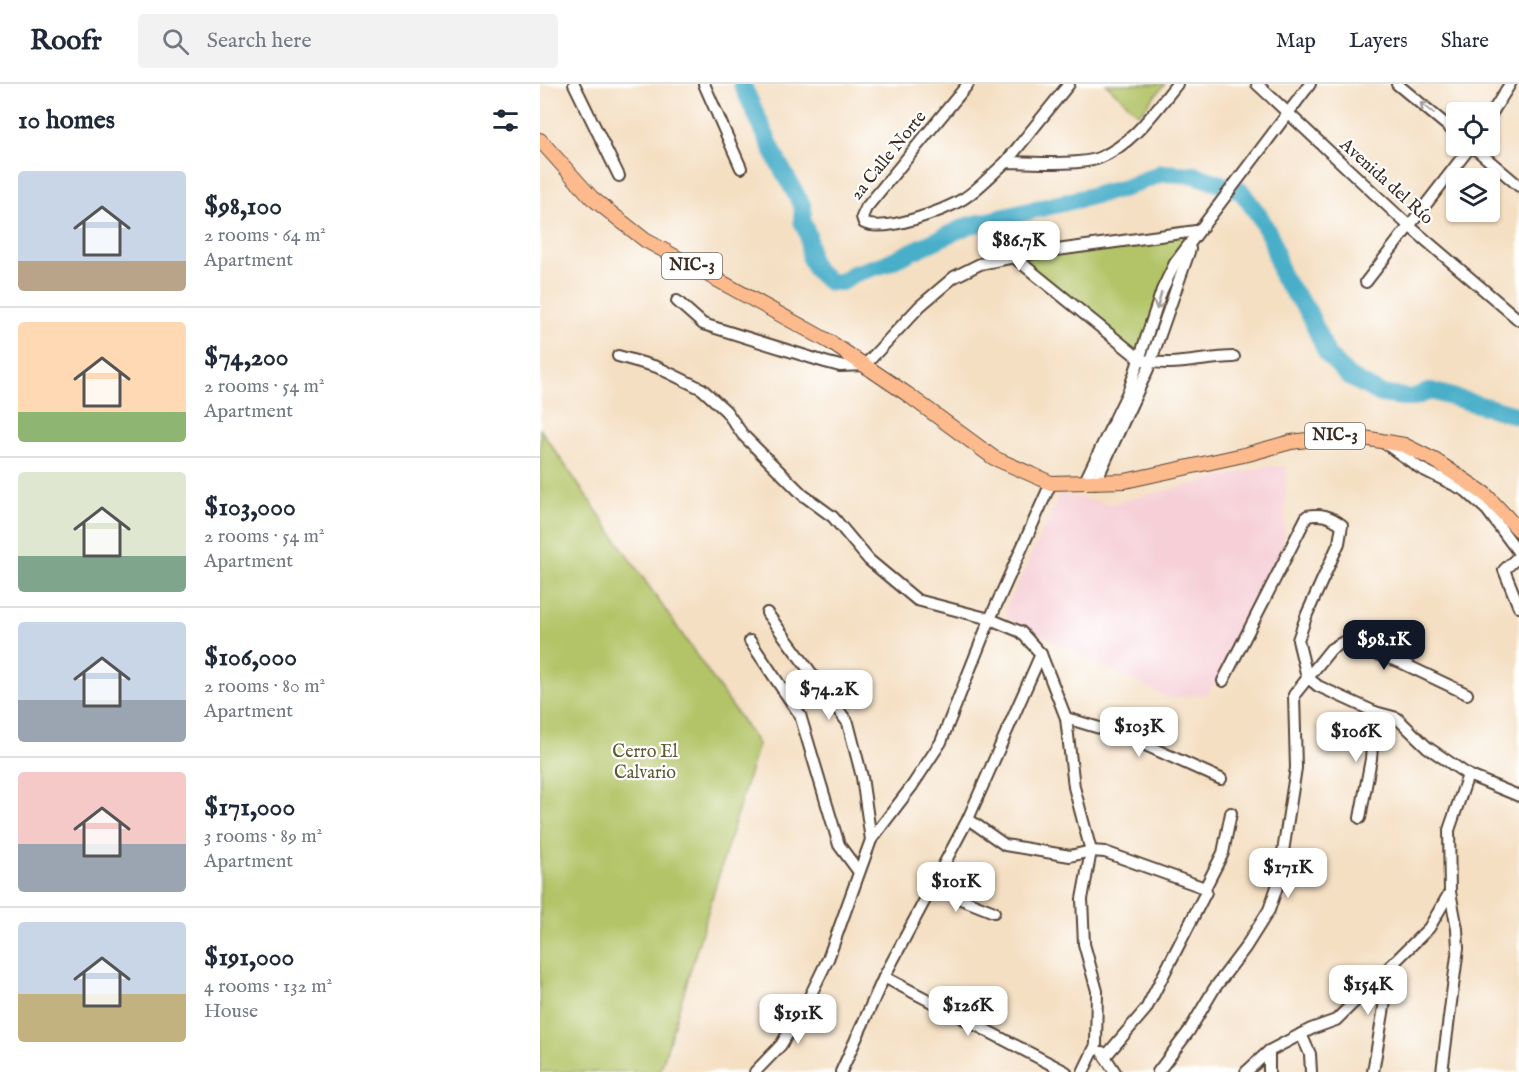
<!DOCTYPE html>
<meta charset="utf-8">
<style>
body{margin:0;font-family:"IM FELL English",serif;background:#f2f2f3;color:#1f2937;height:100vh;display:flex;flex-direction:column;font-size:22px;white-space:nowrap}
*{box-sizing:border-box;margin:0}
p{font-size:20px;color:#747a83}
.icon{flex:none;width:33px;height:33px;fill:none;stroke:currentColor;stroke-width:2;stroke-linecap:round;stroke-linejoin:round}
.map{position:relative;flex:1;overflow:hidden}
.drawer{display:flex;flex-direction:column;background:#fff;width:540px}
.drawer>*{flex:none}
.tools{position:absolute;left:906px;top:18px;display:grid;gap:12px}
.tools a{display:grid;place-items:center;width:54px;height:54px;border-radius:6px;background:#fff;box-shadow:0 2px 4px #0004;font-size:30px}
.price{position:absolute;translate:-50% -51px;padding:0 14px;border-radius:12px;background:#fff;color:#222;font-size:20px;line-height:39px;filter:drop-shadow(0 2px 3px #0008)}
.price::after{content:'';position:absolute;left:50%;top:36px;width:18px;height:14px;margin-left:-9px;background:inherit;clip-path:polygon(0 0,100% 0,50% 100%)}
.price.selected{background:#111827;color:#fff}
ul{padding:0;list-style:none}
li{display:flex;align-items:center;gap:18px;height:150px;padding:0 18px}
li+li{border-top:2px solid #e0e1e3}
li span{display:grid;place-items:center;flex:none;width:168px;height:120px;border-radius:6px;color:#555}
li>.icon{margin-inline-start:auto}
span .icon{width:72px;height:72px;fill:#fffc;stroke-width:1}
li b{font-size:26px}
h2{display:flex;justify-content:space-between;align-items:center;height:72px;padding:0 18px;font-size:26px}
header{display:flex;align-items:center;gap:36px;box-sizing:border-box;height:84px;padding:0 30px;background:#fff;border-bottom:2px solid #e0e1e3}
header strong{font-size:28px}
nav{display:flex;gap:33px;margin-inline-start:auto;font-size:21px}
.search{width:420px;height:54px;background:#f2f2f3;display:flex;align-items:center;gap:15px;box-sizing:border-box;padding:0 21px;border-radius:6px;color:#747a83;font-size:22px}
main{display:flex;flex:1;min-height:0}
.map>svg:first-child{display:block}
</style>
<header>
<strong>Roofr</strong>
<div class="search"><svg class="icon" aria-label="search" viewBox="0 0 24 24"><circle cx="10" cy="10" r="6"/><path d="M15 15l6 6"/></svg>Search here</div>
<nav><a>Map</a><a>Layers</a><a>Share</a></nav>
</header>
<main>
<section class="drawer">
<h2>10 homes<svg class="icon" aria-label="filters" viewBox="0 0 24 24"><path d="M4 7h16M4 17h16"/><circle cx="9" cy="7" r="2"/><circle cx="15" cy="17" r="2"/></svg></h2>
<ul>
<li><span style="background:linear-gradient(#c9d6e8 75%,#b9a48a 0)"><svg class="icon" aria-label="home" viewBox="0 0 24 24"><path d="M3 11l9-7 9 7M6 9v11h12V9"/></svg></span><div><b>$98,100</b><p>2 rooms · 64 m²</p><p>Apartment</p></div></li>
<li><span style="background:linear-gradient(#ffd9b3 75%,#8fb573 0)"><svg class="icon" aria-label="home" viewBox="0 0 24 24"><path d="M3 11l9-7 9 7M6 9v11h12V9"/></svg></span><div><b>$74,200</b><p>2 rooms · 54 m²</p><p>Apartment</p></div></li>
<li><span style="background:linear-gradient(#dfe7d0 70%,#7fa58c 0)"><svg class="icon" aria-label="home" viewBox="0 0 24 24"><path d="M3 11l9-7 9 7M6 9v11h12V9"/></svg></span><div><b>$103,000</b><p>2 rooms · 54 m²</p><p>Apartment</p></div></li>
<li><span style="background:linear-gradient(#c9d6e8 65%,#9aa5b1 0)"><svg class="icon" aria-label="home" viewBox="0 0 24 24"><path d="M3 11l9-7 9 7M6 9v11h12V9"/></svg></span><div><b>$106,000</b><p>2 rooms · 80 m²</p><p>Apartment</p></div></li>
<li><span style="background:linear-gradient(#f6c9c9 60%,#9aa5b1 0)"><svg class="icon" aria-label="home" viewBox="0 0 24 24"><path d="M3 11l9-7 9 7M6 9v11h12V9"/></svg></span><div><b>$171,000</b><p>3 rooms · 89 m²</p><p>Apartment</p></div></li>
<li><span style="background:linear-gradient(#c9d6e8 60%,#c2b280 0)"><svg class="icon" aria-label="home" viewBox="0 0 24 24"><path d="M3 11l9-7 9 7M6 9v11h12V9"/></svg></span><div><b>$191,000</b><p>4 rooms · 132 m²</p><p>House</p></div></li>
</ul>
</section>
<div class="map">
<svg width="979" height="988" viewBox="0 0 979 988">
<rect width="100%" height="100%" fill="#fff"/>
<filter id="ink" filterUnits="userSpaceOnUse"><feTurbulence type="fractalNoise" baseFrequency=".0167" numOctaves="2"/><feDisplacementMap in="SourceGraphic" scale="12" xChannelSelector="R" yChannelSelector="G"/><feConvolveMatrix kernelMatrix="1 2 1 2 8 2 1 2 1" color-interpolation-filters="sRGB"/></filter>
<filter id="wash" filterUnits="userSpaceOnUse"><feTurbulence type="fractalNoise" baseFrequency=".008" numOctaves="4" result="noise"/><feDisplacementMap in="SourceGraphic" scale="24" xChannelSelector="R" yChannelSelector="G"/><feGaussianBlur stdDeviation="1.35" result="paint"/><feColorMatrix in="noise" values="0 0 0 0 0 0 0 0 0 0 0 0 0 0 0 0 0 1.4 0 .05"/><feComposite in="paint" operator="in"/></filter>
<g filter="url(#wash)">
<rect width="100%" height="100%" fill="#f4dfc2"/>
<!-- built -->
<polygon fill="#f6cfd7" points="728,382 747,383 743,474 683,591 666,610 628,614 468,535 465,527 520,410 570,420"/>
<!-- green -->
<g fill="#b3c468" stroke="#777743" stroke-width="1.5">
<polygon points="566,0 625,0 599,30"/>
<polygon points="656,147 635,179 600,275 475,174"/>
<polygon points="0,345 218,660 120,988 0,988"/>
</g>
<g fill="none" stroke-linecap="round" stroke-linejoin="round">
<!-- river -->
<polyline stroke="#4aafc9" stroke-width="18" points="202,0 238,78 263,123 262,137 268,151 270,174 276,186 289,198 301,198 313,190 345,180 427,142 585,104 622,89 655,91 701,107 720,133 732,156 742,193 768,227 787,270 809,293 841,310 871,314 891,307 979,332"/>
</g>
</g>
<g filter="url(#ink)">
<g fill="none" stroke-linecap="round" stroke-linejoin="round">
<defs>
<g id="minor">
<polyline points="34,0 79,92"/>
<polyline points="164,0 201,84"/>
<path d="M428 0 326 124 322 133 324 139C345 149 403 127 423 115 438 106 452 90 466 78 490 78 538 82 559 74 593 60 615 27 637 0"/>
<polyline points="717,0 868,141 979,236"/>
<polyline points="857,0 916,49"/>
<polyline points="950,32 970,0"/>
<polyline points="932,62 979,102"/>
<polyline points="466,78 529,0"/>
<path d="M475 174 600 275C629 285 663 273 694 273"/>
<polyline points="826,198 931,62"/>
<polyline points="137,217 163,240 285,278 300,282 325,281 380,222 414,193 440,180 495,169 656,147"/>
<polyline points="78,272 117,283 162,305 186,327 203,351 263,411 293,433 329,476 377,516 450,535 481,548 501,570 526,634 534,703 551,767 542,815 544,860 557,907 556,961 543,988"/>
<polyline points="843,358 880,384 926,407 947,426 979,469"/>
<polyline points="544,399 589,306 622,206 635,179 770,0"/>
<polyline points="555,399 608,285 650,165"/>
<polyline points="979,472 964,486 979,523"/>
<polyline points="227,529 308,639 322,693 331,756"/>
<polyline points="210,557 260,631 299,761 319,788"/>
<path d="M683 597 767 432C781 429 790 432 802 441L799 459 767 530 758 556 767 593 778 602 835 628 857 634 887 663 928 691 979 712"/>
<polyline points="526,634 583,651 681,695"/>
<polyline points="820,734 831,675 835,628"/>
<polyline points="428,735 465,761 530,772 551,767 565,768 665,804 666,808 606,925 565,973"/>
<polyline points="396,799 416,813 454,828"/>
<polyline points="665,804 683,769 691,729"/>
<polyline points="344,893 526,988"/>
<polyline points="761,950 770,970 771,988"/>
<polyline points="729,967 729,988"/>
<polyline points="562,968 575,988"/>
<polyline points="215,988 241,961 271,910 288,875 331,756 372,702 401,658 450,535 511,399"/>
<polyline points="301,988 344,893 428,735 501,570"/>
<polyline points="618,988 649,947 674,905 705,864 729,826 738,800 756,684 754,611 791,565 803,558 860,578 927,610"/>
<polyline points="706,988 729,967 771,945 796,936 889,844 910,808"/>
<polyline points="833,988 851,882"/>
<polyline points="902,988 918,864 917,845 910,808 909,746 928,691"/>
</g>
<polyline id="major" points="0,56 52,114 105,156 290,258 367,310 454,374 511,399 585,397 708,370 751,358 807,351 864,361 896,377 945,410 979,446"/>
</defs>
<!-- minor casing -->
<use href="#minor" stroke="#574537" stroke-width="14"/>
<!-- major casing -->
<use href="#major" stroke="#574537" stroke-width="16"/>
<!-- minor -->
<use href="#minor" stroke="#fff" stroke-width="10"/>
<!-- major -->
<use href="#major" stroke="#fcba8d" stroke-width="14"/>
</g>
<!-- one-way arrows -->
<defs><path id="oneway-shaft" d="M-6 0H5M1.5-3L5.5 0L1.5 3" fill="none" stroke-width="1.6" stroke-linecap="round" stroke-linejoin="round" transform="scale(1.5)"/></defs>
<g stroke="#a79f9a">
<use href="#oneway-shaft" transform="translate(887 24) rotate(-141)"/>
<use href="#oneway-shaft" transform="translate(619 217) rotate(106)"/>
</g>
</g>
<g text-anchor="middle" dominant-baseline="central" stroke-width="4.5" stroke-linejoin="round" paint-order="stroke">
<!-- shield labels -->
<g fill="#fff" stroke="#766a62" stroke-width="1.5">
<rect x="122" y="169" width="60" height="26" rx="4.5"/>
<rect x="765" y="339" width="60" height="26" rx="4.5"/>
</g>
<g font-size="16" font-weight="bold" fill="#3b2a1e">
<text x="152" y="182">NIC-3</text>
<text x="795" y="352">NIC-3</text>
</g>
<!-- street labels -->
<g font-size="18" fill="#3b2a1e" stroke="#fff">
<text transform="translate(349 72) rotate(-51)">2a Calle Norte</text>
<text transform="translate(846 98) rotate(42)">Avenida del Río</text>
</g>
<!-- park labels -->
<g font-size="18" fill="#5f5834" stroke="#fff">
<text x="105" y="668">Cerro El<tspan x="105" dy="21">Calvario</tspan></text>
</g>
</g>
</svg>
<div class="tools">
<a><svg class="icon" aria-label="locate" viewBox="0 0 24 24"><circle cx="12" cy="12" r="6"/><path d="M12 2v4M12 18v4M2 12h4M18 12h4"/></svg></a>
<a><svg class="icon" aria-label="layers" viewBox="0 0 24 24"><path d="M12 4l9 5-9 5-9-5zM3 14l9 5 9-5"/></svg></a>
</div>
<b class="price" style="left:479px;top:188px">$86.7K</b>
<b class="price selected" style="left:844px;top:587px">$98.1K</b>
<b class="price" style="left:289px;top:637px">$74.2K</b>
<b class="price" style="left:599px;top:674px">$103K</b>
<b class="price" style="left:816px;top:679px">$106K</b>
<b class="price" style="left:748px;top:815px">$171K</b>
<b class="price" style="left:416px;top:829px">$101K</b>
<b class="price" style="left:828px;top:932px">$154K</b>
<b class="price" style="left:428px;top:953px">$126K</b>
<b class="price" style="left:258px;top:961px">$191K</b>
</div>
</main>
